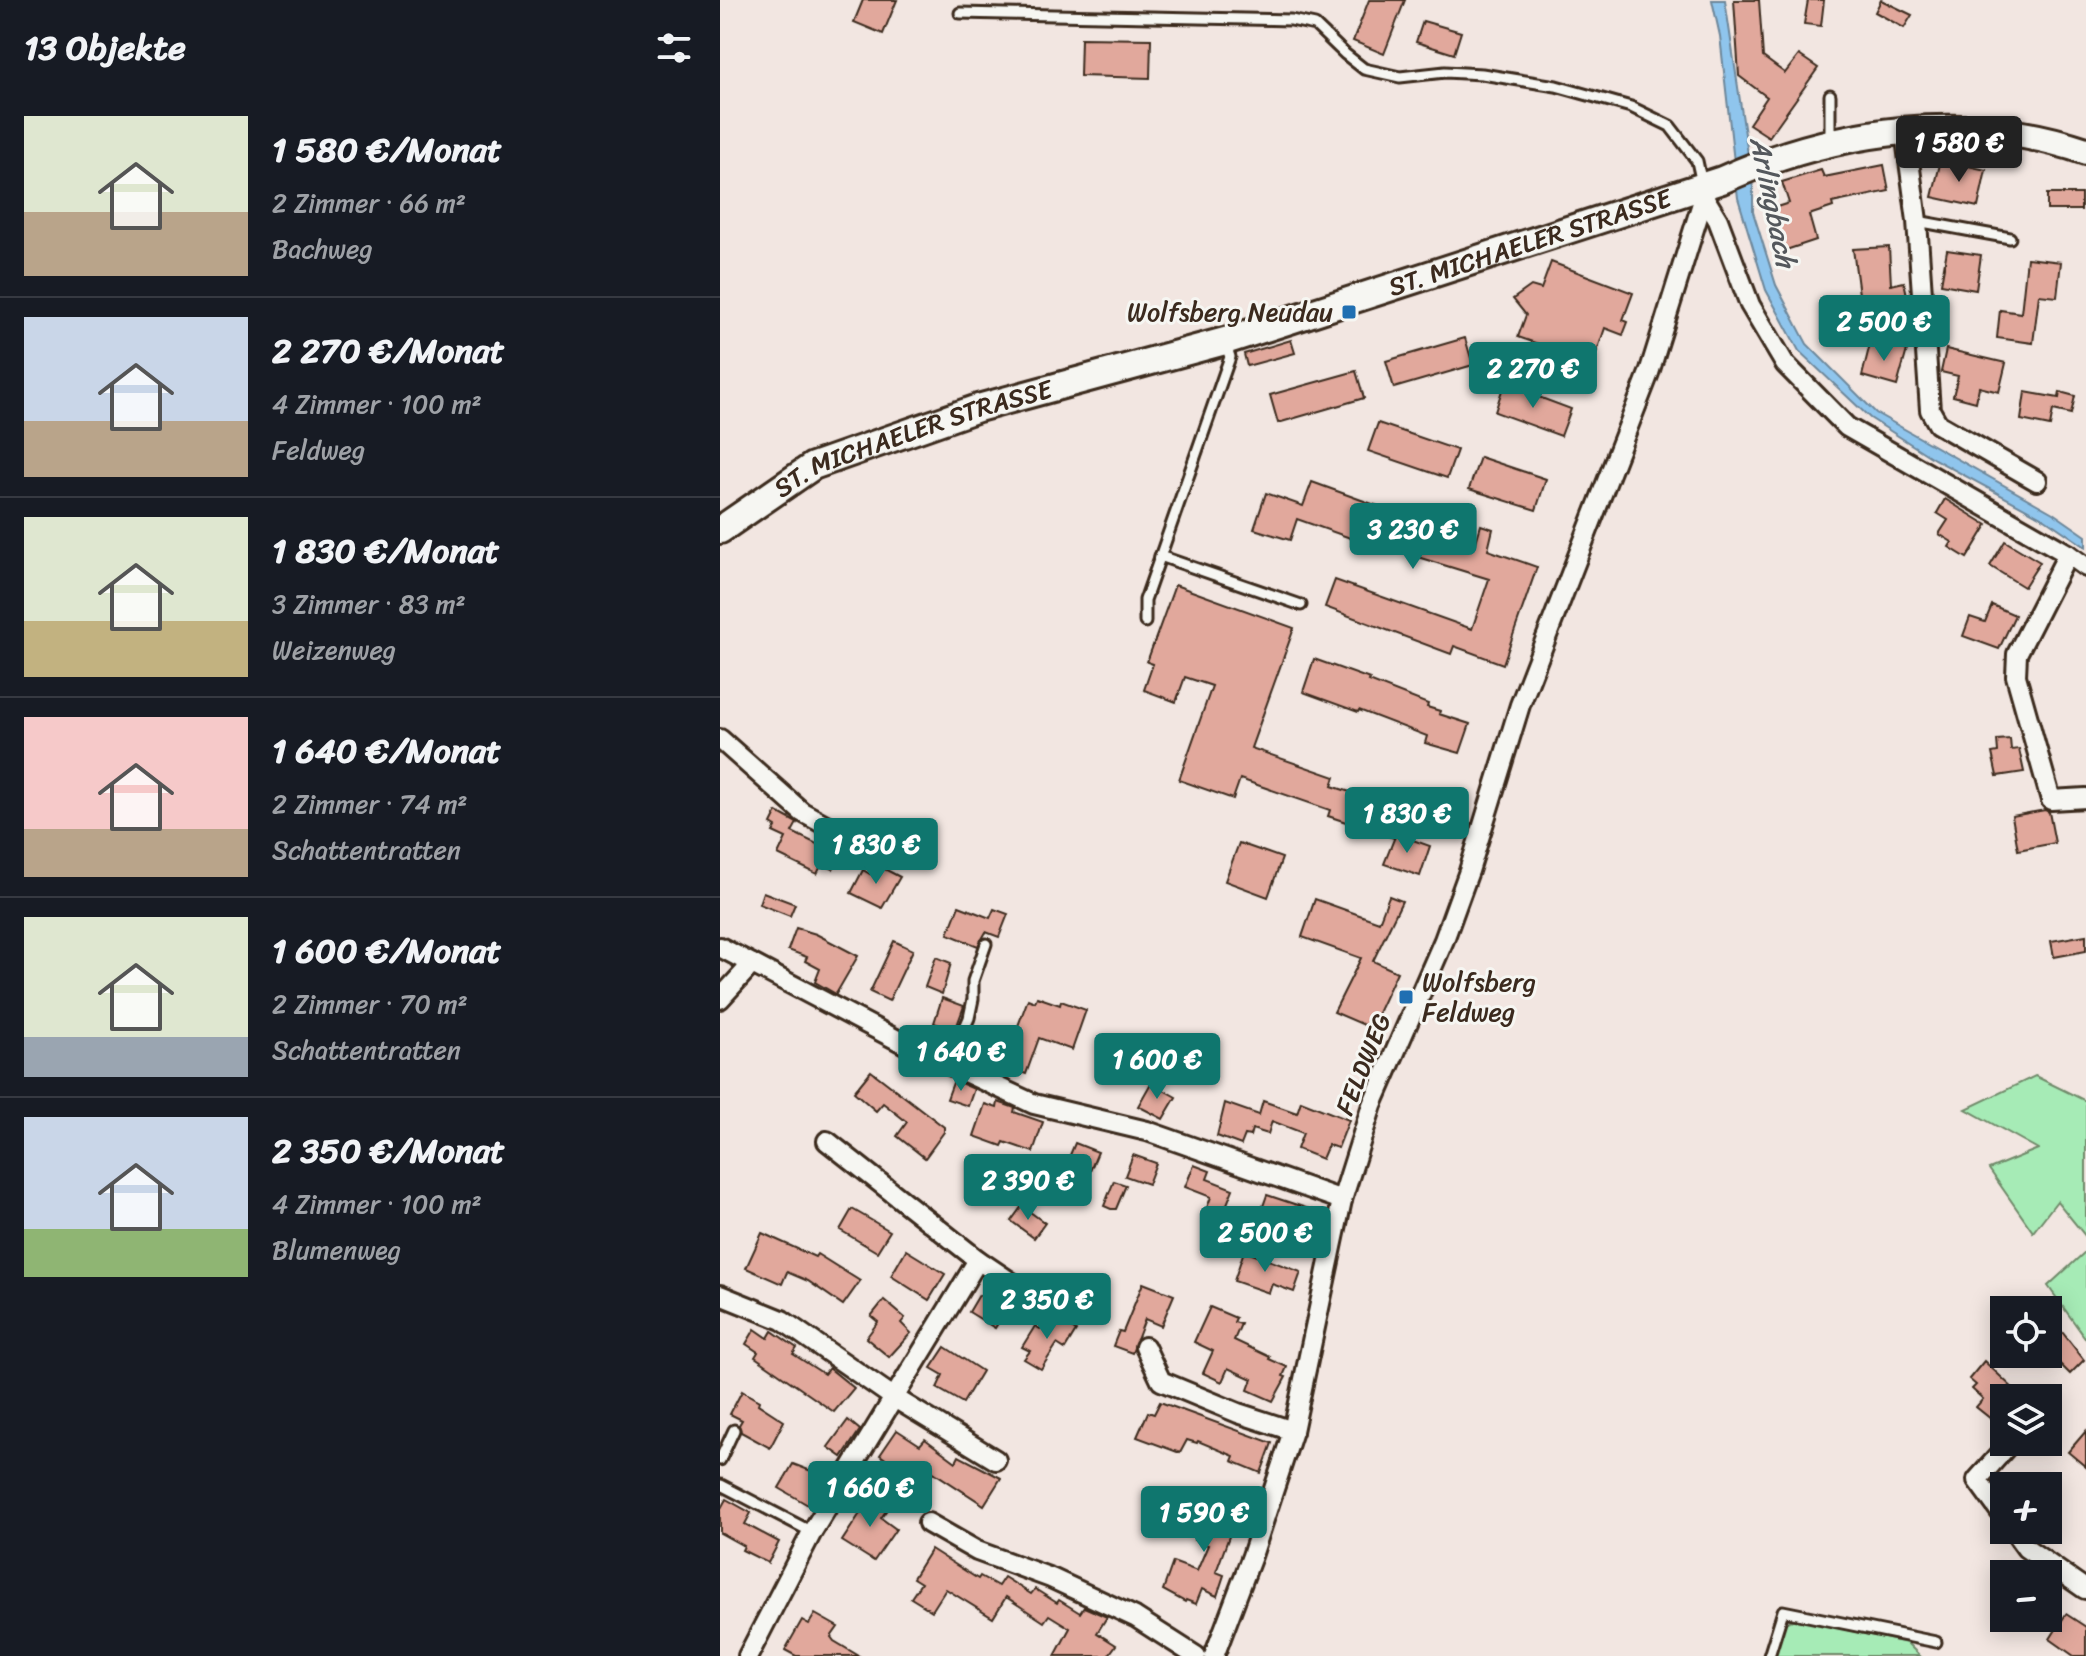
<!DOCTYPE html>
<html lang="de">
<meta charset="utf-8">
<style>
body{margin:0;font-family:Sriracha,sans-serif;background:#242831;color:#f1f3f6;height:100vh;display:flex;flex-direction:column;font-size:30px;white-space:nowrap}
*{box-sizing:border-box;margin:0}
p{font-size:26px;color:#9ea1a6}
.icon{flex:none;width:44px;height:44px;fill:none;stroke:currentColor;stroke-width:2;stroke-linecap:round;stroke-linejoin:round}
.map{position:relative;flex:1;overflow:hidden}
.drawer{display:flex;flex-direction:column;background:#171b24;width:720px}
.drawer>*{flex:none}
.controls{position:absolute;left:1270px;top:1296px;display:grid;gap:16px}
.controls a{display:grid;place-items:center;width:72px;height:72px;border-radius:0px;background:#171b24;box-shadow:0 4px 20px #0003;font-size:40px}
.price{position:absolute;translate:-50% -68px;padding:0 18px;border-radius:8px;background:#0f766e;color:#fff;font-size:26px;line-height:52px;filter:drop-shadow(0 2px 4px #0008)}
.price::after{content:'';position:absolute;left:50%;top:48px;width:24px;height:18px;margin-left:-12px;background:inherit;clip-path:polygon(0 0,100% 0,50% 100%)}
.price.current{background:#222;color:#fff}
ul{padding:0;list-style:none}
li{display:flex;align-items:center;gap:24px;height:200px;padding:0 24px}
li+li{border-top:2px solid #363941}
li span{display:grid;place-items:center;flex:none;width:224px;height:160px;border-radius:0px;color:#555}
li>.icon{margin-inline-start:auto}
span .icon{width:96px;height:96px;fill:#fffc;stroke-width:1}
li b{font-size:34px}
h2{display:flex;justify-content:space-between;align-items:center;height:96px;padding:0 24px;font-size:34px}
main{display:flex;flex:1;min-height:0}
.map>svg:first-child{display:block}
</style>
<main>
<section class="drawer">
<h2>13 Objekte<svg class="icon" aria-label="filters" viewBox="0 0 24 24"><path d="M4 7h16M4 17h16"/><circle cx="9" cy="7" r="2"/><circle cx="15" cy="17" r="2"/></svg></h2>
<ul>
<li><span style="background:linear-gradient(#dfe7d0 60%,#b9a48a 0)"><svg class="icon" aria-label="home" viewBox="0 0 24 24"><path d="M3 11l9-7 9 7M6 9v11h12V9"/></svg></span><div><b>1 580 €/Monat</b><p>2 Zimmer · 66 m²</p><p>Bachweg</p></div></li>
<li><span style="background:linear-gradient(#c9d6e8 65%,#b9a48a 0)"><svg class="icon" aria-label="home" viewBox="0 0 24 24"><path d="M3 11l9-7 9 7M6 9v11h12V9"/></svg></span><div><b>2 270 €/Monat</b><p>4 Zimmer · 100 m²</p><p>Feldweg</p></div></li>
<li><span style="background:linear-gradient(#dfe7d0 65%,#c2b280 0)"><svg class="icon" aria-label="home" viewBox="0 0 24 24"><path d="M3 11l9-7 9 7M6 9v11h12V9"/></svg></span><div><b>1 830 €/Monat</b><p>3 Zimmer · 83 m²</p><p>Weizenweg</p></div></li>
<li><span style="background:linear-gradient(#f6c9c9 70%,#b9a48a 0)"><svg class="icon" aria-label="home" viewBox="0 0 24 24"><path d="M3 11l9-7 9 7M6 9v11h12V9"/></svg></span><div><b>1 640 €/Monat</b><p>2 Zimmer · 74 m²</p><p>Schattentratten</p></div></li>
<li><span style="background:linear-gradient(#dfe7d0 75%,#9aa5b1 0)"><svg class="icon" aria-label="home" viewBox="0 0 24 24"><path d="M3 11l9-7 9 7M6 9v11h12V9"/></svg></span><div><b>1 600 €/Monat</b><p>2 Zimmer · 70 m²</p><p>Schattentratten</p></div></li>
<li><span style="background:linear-gradient(#c9d6e8 70%,#8fb573 0)"><svg class="icon" aria-label="home" viewBox="0 0 24 24"><path d="M3 11l9-7 9 7M6 9v11h12V9"/></svg></span><div><b>2 350 €/Monat</b><p>4 Zimmer · 100 m²</p><p>Blumenweg</p></div></li>
</ul>
</section>
<div class="map">
<svg width="1366" height="1656" viewBox="0 0 1366 1656">
<rect width="100%" height="100%" fill="#f2e6e1"/>
<filter id="ink" filterUnits="userSpaceOnUse"><feTurbulence type="fractalNoise" baseFrequency=".0125" numOctaves="2"/><feDisplacementMap in="SourceGraphic" scale="16" xChannelSelector="R" yChannelSelector="G"/><feConvolveMatrix kernelMatrix="1 2 1 2 8 2 1 2 1" color-interpolation-filters="sRGB"/></filter>
<g filter="url(#ink)">
<!-- green -->
<g fill="#a6ebb6" stroke="#708a6a" stroke-width="2">
<polygon points="1315,1076 1366,1101 1366,1237 1337,1201 1313,1232 1269,1169 1318,1149 1246,1109"/>
<polygon points="1366,1251 1366,1339 1328,1286"/>
<polygon points="1076,1619 1187,1643 1200,1656 1053,1656 1063,1623"/>
</g>
<!-- water -->
<polygon fill="#8fc5ed" stroke="#6d879a" stroke-width="2" points="992,0 1005,0 1033,188 1033,212 1056,285 1087,344 1156,413 1333,513 1366,536 1366,547 1325,519 1214,459 1150,418 1079,351 1046,290 1018,198 1000,36"/>
<!-- building -->
<g fill="#e1a89c" stroke="#3b2a1e" stroke-width="2">
<polygon points="143,0 177,0 163,34 134,22"/>
<polygon points="649,0 685,0 664,54 633,41"/>
<polygon points="1014,0 1039,0 1043,57 1065,73 1079,55 1098,68 1049,137 1029,124 1047,97 1019,76"/>
<polygon points="1088,0 1104,0 1101,26 1084,24"/>
<polygon points="1161,0 1192,15 1184,28 1155,12"/>
<polygon points="703,21 741,32 734,54 696,42"/>
<polygon points="361,38 431,39 430,78 360,76"/>
<polygon points="1221,160 1266,170 1258,207 1212,197"/>
<polygon points="1164,165 1169,191 1112,203 1113,207 1089,215 1096,240 1060,252 1047,210 1069,203 1062,182 1101,170 1104,177"/>
<rect x="1327" y="194" width="34" height="16"/>
<polygon points="1169,247 1171,285 1184,282 1190,308 1169,312 1172,325 1139,332 1137,303 1140,302 1133,249"/>
<polygon points="1227,250 1261,255 1256,290 1221,284"/>
<polygon points="1307,258 1341,262 1337,297 1319,295 1313,343 1277,338 1280,310 1301,313"/>
<polygon points="831,262 913,293 903,320 908,322 903,335 885,328 873,363 798,337 806,315 793,299 811,286 821,289"/>
<polygon points="745,338 753,365 674,388 666,361"/>
<polygon points="571,340 575,353 527,366 524,354"/>
<polygon points="1151,340 1187,350 1177,386 1142,376"/>
<polygon points="1226,349 1286,363 1279,392 1259,387 1256,402 1233,396 1238,376 1221,372"/>
<polygon points="636,371 644,398 558,423 550,395"/>
<polygon points="784,384 851,409 841,436 775,412"/>
<polygon points="1305,392 1339,398 1340,392 1355,396 1351,414 1333,410 1330,426 1301,420"/>
<polygon points="658,423 737,450 727,478 648,451"/>
<polygon points="760,457 826,479 816,510 749,489"/>
<polygon points="592,482 677,513 676,517 756,542 761,525 773,529 768,550 817,567 783,664 734,646 731,654 605,607 615,580 752,629 769,579 665,547 664,550 577,519 570,540 534,529 546,493 583,506"/>
<polygon points="1225,499 1267,525 1247,558 1229,547 1232,542 1219,534 1228,520 1217,513"/>
<polygon points="1285,541 1320,562 1304,587 1270,566"/>
<polygon points="455,585 574,628 531,748 615,777 612,786 684,810 674,838 608,816 610,810 520,779 513,799 459,780 492,686 465,677 456,702 424,690 433,664 427,662"/>
<polygon points="1272,605 1295,615 1279,649 1243,636 1250,617 1265,622"/>
<polygon points="594,659 650,679 649,681 708,704 707,707 720,711 719,714 750,724 740,753 705,743 707,736 639,710 638,712 583,692"/>
<polygon points="1290,739 1291,750 1299,749 1304,772 1277,776 1272,753 1278,752 1277,740"/>
<polygon points="1325,810 1329,812 1335,843 1298,850 1292,816"/>
<polygon points="57,812 77,823 72,832 107,849 110,843 123,850 113,869 102,864 97,874 58,855 66,838 53,832 56,827 51,824"/>
<polygon points="676,834 710,846 700,876 664,864"/>
<polygon points="519,843 562,858 548,897 505,881"/>
<polygon points="155,864 180,877 162,908 131,893 143,870 150,874"/>
<polygon points="43,892 75,904 70,916 39,904"/>
<polygon points="669,896 682,901 653,961 677,972 651,1028 614,1012 641,958 582,937 595,899 659,922"/>
<polygon points="239,906 270,918 274,909 288,914 279,937 266,932 258,946 228,934"/>
<polygon points="76,928 96,934 138,956 116,994 95,982 100,969 85,961 87,957 68,950"/>
<polygon points="1366,935 1366,951 1334,957 1331,941"/>
<polygon points="174,941 193,950 169,1001 150,992"/>
<polygon points="216,957 231,963 222,994 205,987"/>
<polygon points="317,997 340,1005 341,1001 366,1010 352,1050 319,1038 306,1074 283,1066 308,999 315,1002"/>
<polygon points="222,998 244,1006 235,1031 214,1023"/>
<polygon points="151,1071 224,1127 224,1132 205,1158 177,1136 187,1122 163,1103 156,1111 134,1092"/>
<polygon points="234,1080 254,1089 248,1106 227,1099"/>
<polygon points="431,1083 456,1097 443,1119 418,1106"/>
<polygon points="543,1101 577,1113 581,1101 629,1120 618,1148 608,1145 602,1159 577,1149 583,1133 552,1121 548,1134 532,1129 530,1136 525,1135 521,1145 497,1136 505,1103 539,1115"/>
<polygon points="278,1102 295,1108 294,1112 323,1122 313,1152 284,1142 282,1146 254,1136 265,1104 277,1108"/>
<polygon points="355,1143 378,1152 368,1176 345,1167"/>
<polygon points="413,1155 436,1163 428,1184 405,1176"/>
<polygon points="474,1165 490,1171 487,1179 513,1189 501,1219 485,1213 491,1197 465,1187"/>
<polygon points="394,1181 406,1185 396,1209 391,1209 384,1206"/>
<polygon points="547,1195 592,1210 581,1241 536,1226"/>
<polygon points="302,1206 325,1223 314,1238 291,1221"/>
<polygon points="132,1209 170,1231 157,1252 120,1230"/>
<polygon points="42,1233 95,1257 97,1254 140,1281 123,1305 88,1281 67,1272 62,1284 26,1268"/>
<polygon points="186,1250 225,1274 209,1300 171,1276"/>
<polygon points="524,1251 581,1272 574,1292 552,1284 549,1293 514,1281"/>
<polygon points="423,1283 454,1295 441,1326 425,1319 412,1353 393,1346 399,1331 403,1332"/>
<polygon points="259,1295 286,1310 275,1328 249,1312"/>
<polygon points="164,1300 185,1318 181,1323 191,1333 169,1357 146,1338 158,1322 151,1316"/>
<polygon points="490,1307 516,1318 514,1322 521,1324 514,1340 550,1357 549,1359 567,1367 563,1376 566,1377 553,1401 528,1390 532,1379 508,1368 502,1382 483,1373 493,1351 474,1342"/>
<polygon points="329,1314 356,1331 345,1349 337,1344 321,1369 304,1359 310,1351 302,1347 315,1326 320,1329"/>
<polygon points="1328,1314 1364,1360 1350,1374 1328,1352"/>
<polygon points="35,1329 48,1338 52,1331 77,1348 73,1354 104,1374 109,1368 134,1388 114,1412 35,1357 38,1352 26,1344"/>
<polygon points="225,1347 262,1371 243,1403 217,1388 223,1375 211,1368"/>
<polygon points="1264,1361 1295,1390 1289,1398 1284,1398 1284,1413 1276,1423 1256,1407 1263,1399 1252,1389 1256,1385 1249,1379"/>
<polygon points="22,1391 39,1401 38,1404 64,1421 50,1448 21,1432 19,1425 22,1420 10,1414"/>
<polygon points="440,1402 552,1443 541,1473 512,1461 514,1456 478,1441 477,1443 467,1440 460,1453 417,1437 428,1412 434,1414"/>
<polygon points="128,1420 140,1430 122,1457 108,1447"/>
<polygon points="177,1430 200,1445 205,1439 236,1462 239,1456 281,1478 264,1505 207,1468 198,1482 160,1455"/>
<polygon points="1366,1431 1366,1467 1348,1452"/>
<polygon points="73,1464 94,1472 93,1475 102,1481 88,1505 59,1488"/>
<polygon points="489,1493 512,1502 507,1516 515,1520 496,1572 504,1575 497,1596 482,1589 476,1604 466,1600 465,1602 443,1590 453,1562 477,1571 488,1545 474,1540 478,1530 475,1529"/>
<polygon points="148,1494 168,1508 161,1518 176,1529 154,1561 122,1541 141,1512 138,1509"/>
<polygon points="6,1499 31,1513 25,1524 59,1542 48,1563 22,1550 24,1546 0,1533 0,1510"/>
<polygon points="211,1549 258,1579 260,1576 278,1586 284,1577 311,1594 315,1589 337,1603 339,1600 360,1613 364,1607 387,1617 377,1633 396,1645 388,1656 335,1656 350,1628 329,1615 324,1622 286,1597 273,1618 226,1589 212,1611 191,1598 201,1583 193,1578"/>
<polygon points="95,1614 118,1627 111,1637 114,1641 139,1656 76,1656 65,1650 82,1620 89,1624"/>
<polygon points="1346,1614 1366,1627 1366,1656 1354,1656 1330,1639"/>
</g>
<g fill="none" stroke-linecap="round" stroke-linejoin="round">
<defs>
<g id="lane">
<polyline points="240,13 571,20 595,25 625,54 644,69 680,77 725,72 762,74 836,86 911,107 950,126 977,161 982,184"/>
<polyline points="1110,141 1110,95"/>
<polyline points="1197,221 1290,238"/>
<polyline points="440,556 581,605"/>
<polyline points="425,622 425,600 510,357 506,345"/>
<polyline points="229,1064 249,1018 253,999 253,981 266,944"/>
<polyline points="0,1460 14,1430"/>
<polyline points="1,1485 92,1532"/>
<polyline points="1049,1656 1063,1611 1216,1642"/>
</g>
<g id="street">
<polyline points="1185,131 1197,221 1210,410 1218,424 1317,481"/>
<polyline points="984,197 998,220 1030,305 1065,364 1127,427 1348,554 1366,567"/>
<polyline points="1348,554 1297,654 1296,676 1331,800 1366,798"/>
<polyline points="0,739 82,812 126,836"/>
<polyline points="0,947 185,1044 314,1104 427,1131 622,1200"/>
<polyline points="0,999 32,964"/>
<polyline points="107,1141 258,1260 310,1295"/>
<polyline points="0,1295 62,1320 173,1397 276,1460"/>
<polyline points="425,1347 441,1381 518,1413 573,1431"/>
<polyline points="1284,1517 1257,1480 1291,1442"/>
<polyline points="208,1523 257,1551 331,1578 415,1617 476,1656"/>
<polyline points="1293,1530 1306,1548 1365,1589"/>
<polyline points="28,1656 92,1532 258,1260"/>
<polyline points="494,1656 532,1556 573,1431 622,1200 652,1105 724,940 749,871 800,705 929,373 984,197 982,186"/>
</g>
<g id="secondary">
<path id="s1" d="M0 530 93 466 258 408 505 341 1002 180C1115 129 1247 110 1366 151"/>
</g>
</defs>
<!-- lane casing -->
<use href="#lane" stroke="#3b2a1e" stroke-width="15"/>
<!-- street casing -->
<use href="#street" stroke="#3b2a1e" stroke-width="24"/>
<!-- secondary casing -->
<use href="#secondary" stroke="#3b2a1e" stroke-width="32"/>
<!-- lane -->
<use href="#lane" stroke="#f6f6f2" stroke-width="9"/>
<!-- street -->
<use href="#street" stroke="#f6f6f2" stroke-width="18"/>
<!-- secondary -->
<use href="#secondary" stroke="#f6f6f2" stroke-width="26"/>
</g>
</g>
<!-- markers -->
<g fill="#1f6fb2" stroke="#f6f6f2" stroke-width="3">
<rect x="621" y="304" width="16" height="16" rx="4"/>
<rect x="678" y="989" width="16" height="16" rx="4"/>
</g>
<g text-anchor="middle" dominant-baseline="central" stroke-width="6" stroke-linejoin="round" paint-order="stroke">
<!-- street labels -->
<g font-size="26" fill="#3b2a1e" stroke="#f6f6f2">
<text stroke="none"><textPath href="#s1" startOffset="864">ST. MICHAELER STRASSE</textPath></text>
<text stroke="none"><textPath href="#s1" startOffset="216">ST. MICHAELER STRASSE</textPath></text>
<text transform="translate(643 1064) rotate(-68)">FELDWEG</text>
</g>
<!-- poi labels -->
<g font-size="26" fill="#3b2a1e" stroke="#f6f6f2" text-anchor="end">
<text x="613" y="312">Wolfsberg Neudau</text>
<text x="702" y="982" text-anchor="start">Wolfsberg<tspan x="702" dy="30">Feldweg</tspan></text>
</g>
<!-- water labels -->
<g font-size="28" font-style="italic" fill="#54585c" stroke="#f6f6f2">
<text transform="translate(1053 202) rotate(78)">Arlingbach</text>
</g>
</g>
</svg>
<div class="controls">
<a><svg class="icon" aria-label="locate" viewBox="0 0 24 24"><circle cx="12" cy="12" r="6"/><path d="M12 2v4M12 18v4M2 12h4M18 12h4"/></svg></a>
<a><svg class="icon" aria-label="layers" viewBox="0 0 24 24"><path d="M12 4l9 5-9 5-9-5zM3 14l9 5 9-5"/></svg></a>
<a>+</a>
<a>−</a>
</div>
<b class="price current" style="left:1239px;top:184px">1 580 €</b>
<b class="price" style="left:1164px;top:363px">2 500 €</b>
<b class="price" style="left:813px;top:410px">2 270 €</b>
<b class="price" style="left:693px;top:571px">3 230 €</b>
<b class="price" style="left:687px;top:855px">1 830 €</b>
<b class="price" style="left:156px;top:886px">1 830 €</b>
<b class="price" style="left:241px;top:1093px">1 640 €</b>
<b class="price" style="left:437px;top:1101px">1 600 €</b>
<b class="price" style="left:308px;top:1222px">2 390 €</b>
<b class="price" style="left:545px;top:1274px">2 500 €</b>
<b class="price" style="left:327px;top:1341px">2 350 €</b>
<b class="price" style="left:150px;top:1529px">1 660 €</b>
<b class="price" style="left:484px;top:1554px">1 590 €</b>
</div>
</main>
